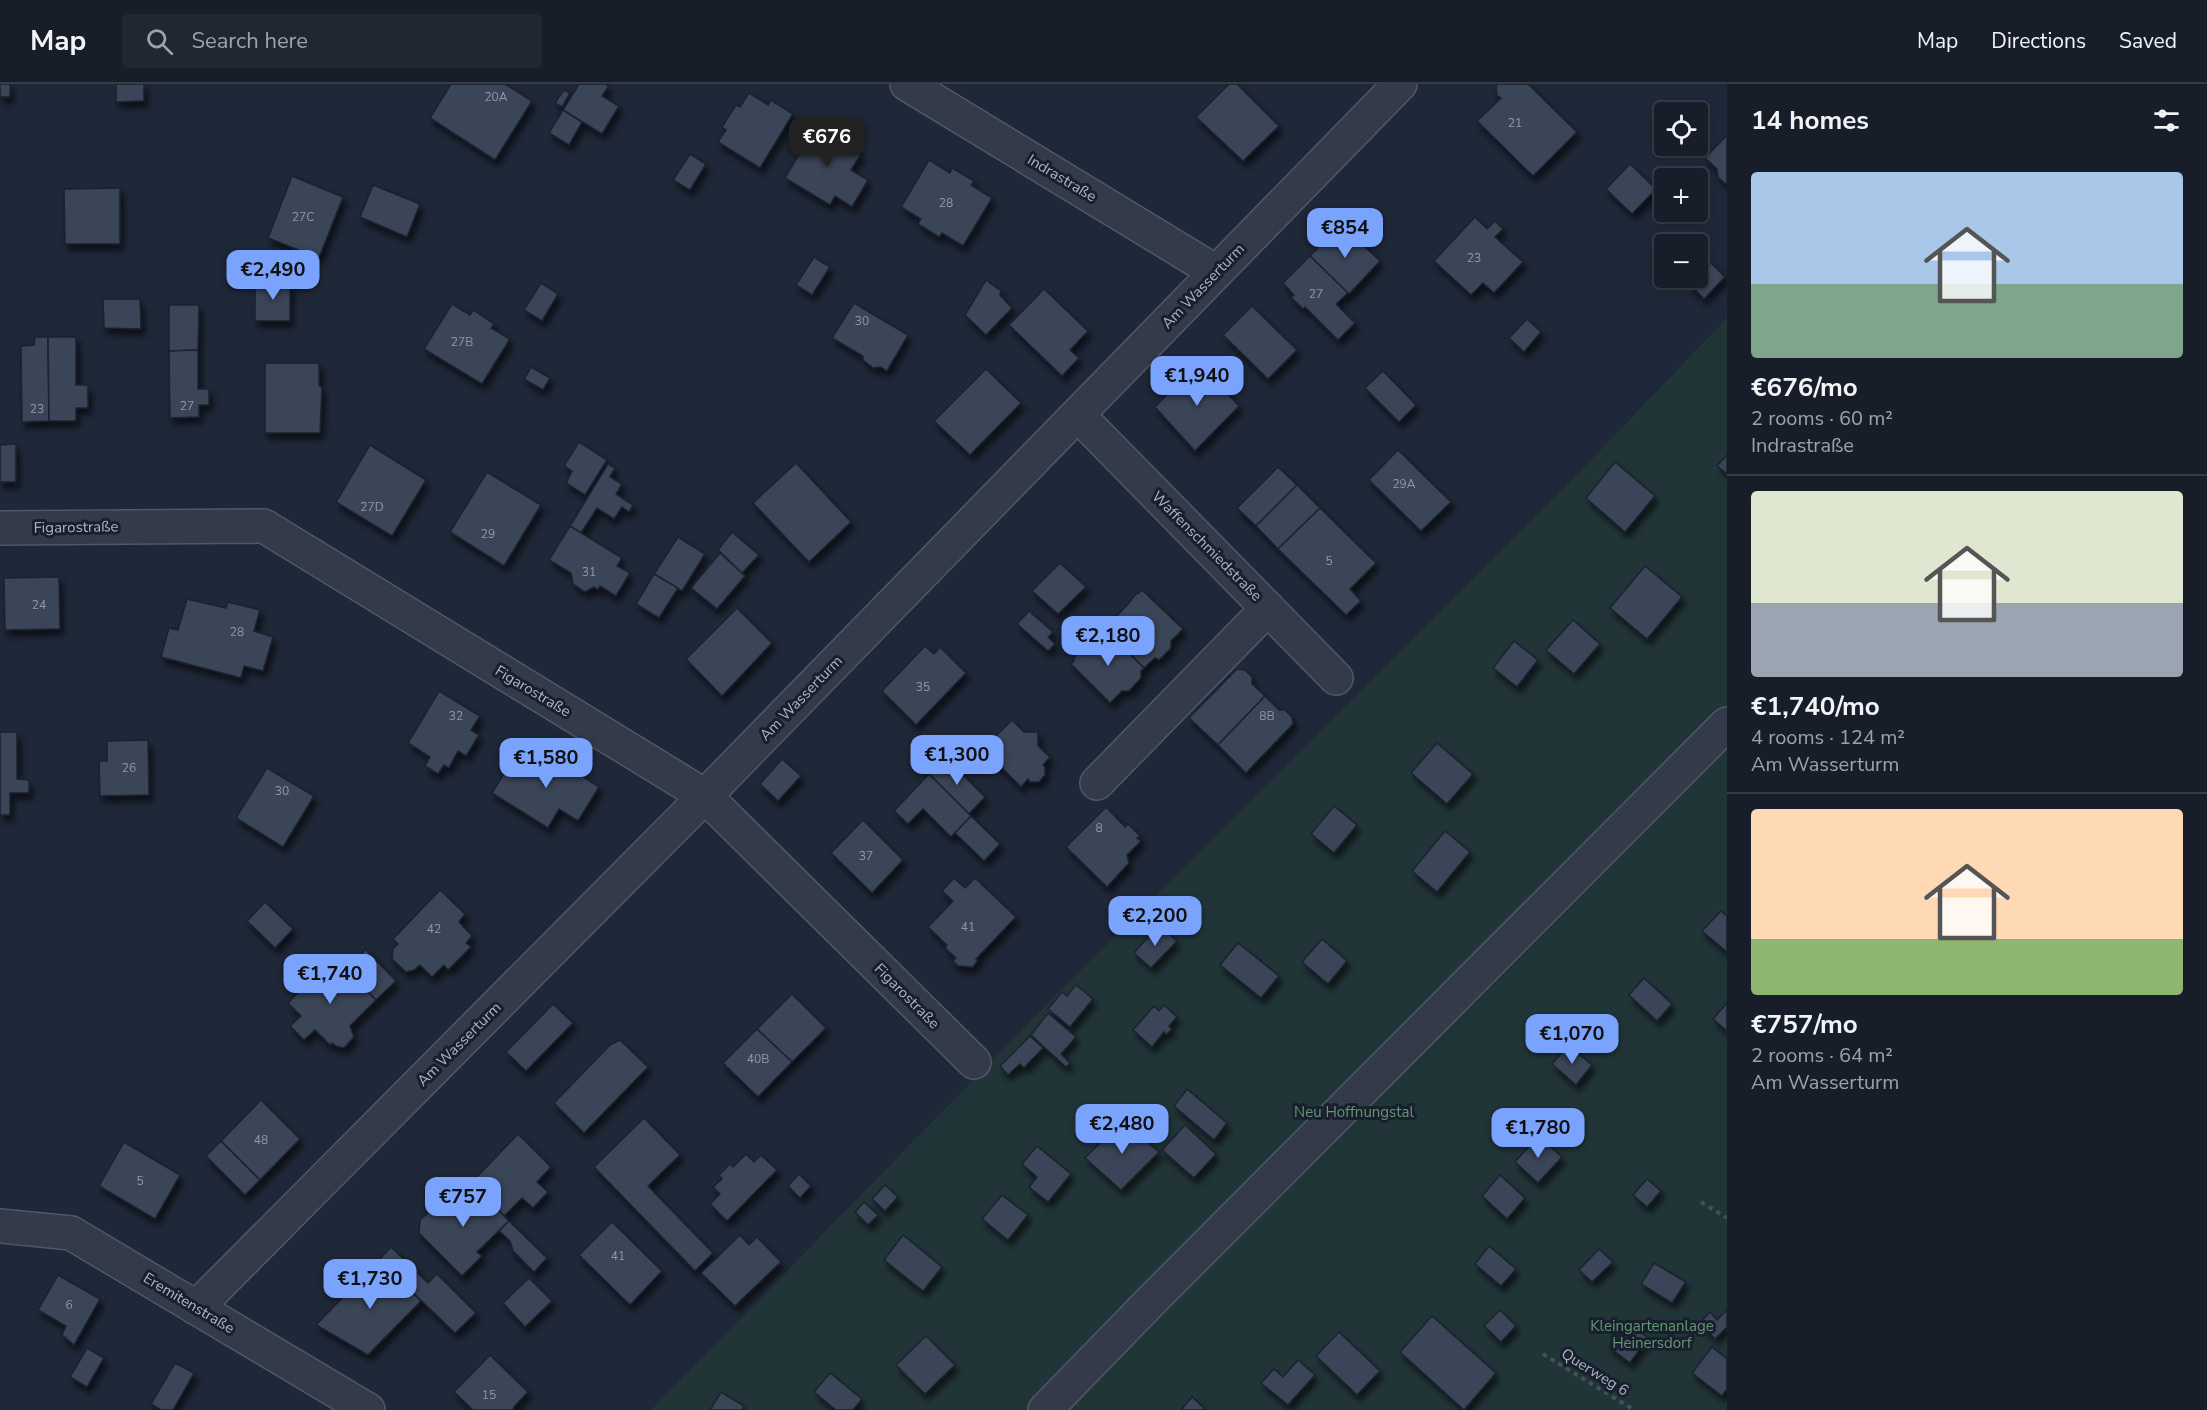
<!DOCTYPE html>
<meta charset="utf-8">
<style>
body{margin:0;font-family:"Nunito Sans",sans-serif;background:#202732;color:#f1f3f6;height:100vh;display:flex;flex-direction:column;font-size:22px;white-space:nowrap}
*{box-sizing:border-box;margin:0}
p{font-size:20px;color:#9ea2a8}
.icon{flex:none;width:33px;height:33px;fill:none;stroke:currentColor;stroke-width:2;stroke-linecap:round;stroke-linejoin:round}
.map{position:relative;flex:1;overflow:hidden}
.drawer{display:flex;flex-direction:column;background:#171e2a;width:480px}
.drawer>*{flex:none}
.controls{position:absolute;left:1654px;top:18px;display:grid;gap:12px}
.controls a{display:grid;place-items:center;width:54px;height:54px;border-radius:6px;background:#171e2a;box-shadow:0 3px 9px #0003,0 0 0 2px #363c47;font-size:30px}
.price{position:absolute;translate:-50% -51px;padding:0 14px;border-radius:12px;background:#7aa3fd;color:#111;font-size:20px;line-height:39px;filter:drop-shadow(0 2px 3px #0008)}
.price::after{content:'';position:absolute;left:50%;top:36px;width:18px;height:14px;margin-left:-9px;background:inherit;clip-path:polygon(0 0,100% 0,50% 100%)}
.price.on{background:#222;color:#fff}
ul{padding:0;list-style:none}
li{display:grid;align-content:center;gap:12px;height:318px;padding:0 24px}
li+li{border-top:2px solid #363c47}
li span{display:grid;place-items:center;height:186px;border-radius:6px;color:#555}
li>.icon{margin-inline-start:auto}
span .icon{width:108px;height:108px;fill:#fffc;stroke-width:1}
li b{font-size:26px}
h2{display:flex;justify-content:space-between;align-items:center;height:72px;padding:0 24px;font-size:26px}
header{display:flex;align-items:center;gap:36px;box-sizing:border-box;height:84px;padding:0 30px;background:#171e2a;border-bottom:2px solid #363c47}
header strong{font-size:28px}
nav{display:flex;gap:33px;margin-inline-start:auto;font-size:21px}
.search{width:420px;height:54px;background:#202732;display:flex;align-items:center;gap:15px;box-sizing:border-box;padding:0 21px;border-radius:6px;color:#9ea2a8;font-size:22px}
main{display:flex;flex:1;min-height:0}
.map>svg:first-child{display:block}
</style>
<header>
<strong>Map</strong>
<div class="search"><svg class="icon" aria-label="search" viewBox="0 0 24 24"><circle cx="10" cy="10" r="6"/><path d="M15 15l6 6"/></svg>Search here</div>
<nav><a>Map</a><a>Directions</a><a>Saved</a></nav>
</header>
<main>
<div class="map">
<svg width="1727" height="1326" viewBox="0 0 1727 1326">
<defs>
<filter id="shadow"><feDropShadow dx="3.5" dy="6" stdDeviation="3" flood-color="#0009"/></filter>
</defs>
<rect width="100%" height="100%" fill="#1f2838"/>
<!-- green -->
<polygon fill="#213539" points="1727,234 1727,1326 651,1326 1061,906 1566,402"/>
<!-- building -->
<g fill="#3b4559" stroke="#1a212f" stroke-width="1.5" filter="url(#shadow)">
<rect x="0" y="0" width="10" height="13"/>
<polygon points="116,0 144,0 144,17 116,18"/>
<polygon points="451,0 505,0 532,17 495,76 430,34"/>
<polygon points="579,0 605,0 609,2 602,12 619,22 602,50 563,26"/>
<polygon points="1229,0 1237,0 1279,42 1243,77 1196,33"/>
<polygon points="1498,0 1528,0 1577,48 1533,92 1477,37 1501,14 1497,11 1496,2"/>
<polygon points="564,6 570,9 562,23 555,19"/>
<polygon points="749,9 768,21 771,16 793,30 760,84 718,58 726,46 722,43 736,21 740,23"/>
<polygon points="563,26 582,38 569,61 549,49"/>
<polygon points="819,40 838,51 836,55 861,70 851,86 868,96 852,123 835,112 830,121 785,94 815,43"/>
<polygon points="1727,51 1727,100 1724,99 1718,93 1717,85 1705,74"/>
<polygon points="690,70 706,80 690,106 673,96"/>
<polygon points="929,76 950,89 952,84 974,97 971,101 992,114 963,162 942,149 939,153 918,140 921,135 901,123"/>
<polygon points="1630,80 1656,105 1632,130 1606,105"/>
<polygon points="292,92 343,113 319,174 268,154"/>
<polygon points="373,101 420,120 407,153 360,133"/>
<polygon points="120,104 120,160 65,160 64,105"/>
<polygon points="1475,133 1487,145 1495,137 1503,145 1495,153 1523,178 1494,209 1483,199 1471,211 1434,177"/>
<polygon points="1341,140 1380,177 1349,210 1310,172"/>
<polygon points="1310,172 1348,209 1336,220 1355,239 1338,256 1305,223 1303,225 1291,213 1294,211 1283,199"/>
<polygon points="814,173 830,183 812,211 796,201"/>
<polygon points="1711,179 1725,193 1704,215 1690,200"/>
<polygon points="986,196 1001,207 1000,211 1012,224 986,251 965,231"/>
<polygon points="290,197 290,237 255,237 255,198"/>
<polygon points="541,199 558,210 542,237 524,226"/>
<polygon points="1044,205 1088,247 1070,266 1079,274 1062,292 1009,241"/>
<polygon points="103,215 140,215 141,245 104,244"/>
<polygon points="854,219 908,251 887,287 881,283 873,284 863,276 863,272 832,254"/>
<polygon points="452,220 470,231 473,226 494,240 491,244 510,255 482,300 424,265"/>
<polygon points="169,221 199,221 198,266 169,267"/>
<polygon points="1252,222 1297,266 1268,295 1223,251"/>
<polygon points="1527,235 1541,248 1524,268 1509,254"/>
<polygon points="35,253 48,253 49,337 22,338 21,262 34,261"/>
<polygon points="48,253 76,253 76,301 88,301 88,324 76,324 76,337 49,337"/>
<polygon points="198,266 198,305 209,305 209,321 199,321 199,333 170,334 169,267"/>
<polygon points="265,279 319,279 319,301 322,304 320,349 265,349"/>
<polygon points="1198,279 1239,322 1195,367 1155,323"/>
<polygon points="531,283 550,294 543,306 524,295"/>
<polygon points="986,285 1021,319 970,371 934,337"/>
<polygon points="1383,287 1416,321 1399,338 1365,304"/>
<polygon points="579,358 607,376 585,411 566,399 572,387 564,382"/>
<polygon points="16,360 16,398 0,398 0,361"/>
<polygon points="370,361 426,396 392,452 336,418"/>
<polygon points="1398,366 1451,418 1421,447 1369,396"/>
<polygon points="1727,371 1727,390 1717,382"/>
<polygon points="1615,378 1655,412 1625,448 1586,414"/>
<polygon points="796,379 851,438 809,478 753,419"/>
<polygon points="608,380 615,384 610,393 622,400 616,410 633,421 629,428 622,423 614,435 597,424 581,449 570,442"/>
<polygon points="1278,383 1297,401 1256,442 1237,424"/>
<polygon points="487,388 541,421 504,482 450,448"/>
<polygon points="1297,401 1320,424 1278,465 1256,442"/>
<polygon points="1320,424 1376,479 1350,505 1361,517 1346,531 1278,465"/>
<polygon points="570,442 622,474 617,482 630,489 616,512 600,502 598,506 594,503 585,508 573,500 571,489 549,476"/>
<polygon points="732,448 759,471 742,489 718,466"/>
<polygon points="678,453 705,470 682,507 654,490"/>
<polygon points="720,469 745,492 717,525 691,504"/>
<polygon points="1060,479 1086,503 1058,530 1032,507"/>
<polygon points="1645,482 1682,513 1647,555 1610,524"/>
<polygon points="654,490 678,504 659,534 636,520"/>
<polygon points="59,493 60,545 5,546 4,494"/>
<polygon points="1142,506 1183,545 1171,557 1171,564 1159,576 1155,574 1144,584 1105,545 1128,520 1136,510 1139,509"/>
<polygon points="187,515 226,524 228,518 260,526 254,547 273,553 263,587 244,582 241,594 161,573 169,544 178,546"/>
<polygon points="737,524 772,559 722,612 686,575"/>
<polygon points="1029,527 1053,548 1048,553 1055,560 1048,567 1017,540"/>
<polygon points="1573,536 1600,560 1574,590 1546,566"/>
<polygon points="1105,545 1144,584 1141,587 1141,594 1129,607 1122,607 1110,619 1071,580 1074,577 1074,573 1081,566 1085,566"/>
<polygon points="1514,557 1538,576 1517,603 1493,584"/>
<polygon points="925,562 934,570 940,563 966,589 916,641 882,607"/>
<polygon points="1237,585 1245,586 1252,593 1252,600 1265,612 1218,661 1189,634"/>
<polygon points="439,607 480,632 471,646 479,651 466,672 458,667 449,684 444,681 438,690 425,682 430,673 408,659"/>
<polygon points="1265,612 1279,626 1285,626 1292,633 1293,640 1246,689 1218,661"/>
<polygon points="1012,636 1024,648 1038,648 1038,662 1050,673 1043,681 1045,683 1045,691 1039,698 1030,698 1028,695 1021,703 983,665"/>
<polygon points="0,648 17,648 17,695 29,696 29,709 10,709 10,731 0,731"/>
<polygon points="148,656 149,711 100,712 99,677 107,677 107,657"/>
<polygon points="1437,659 1473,690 1447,720 1411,689"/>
<polygon points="534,661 599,703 578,737 559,725 548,744 492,709 507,685 517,691"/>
<polygon points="929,662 943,675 929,690 915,676"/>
<polygon points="945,673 985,713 969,730 929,690"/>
<polygon points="782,675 801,692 778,717 760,700"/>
<polygon points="267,684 314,712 283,763 236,734"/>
<polygon points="929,690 971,732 951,753 923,725 908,740 894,727"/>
<polygon points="1334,722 1357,741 1334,769 1311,750"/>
<polygon points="1106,723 1125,743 1128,740 1140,752 1137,754 1141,757 1127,771 1129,779 1107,803 1066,763"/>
<polygon points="971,732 1000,760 984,777 955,749"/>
<polygon points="863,736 903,776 872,809 831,769"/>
<polygon points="1445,747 1470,768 1437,808 1412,787"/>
<polygon points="954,794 965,804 975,794 1016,833 976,875 978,876 973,883 958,882 953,877 956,874 945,864 947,861 928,843 953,817 942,807"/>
<polygon points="440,806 465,830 459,838 472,852 466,859 471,863 448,886 444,881 432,893 420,881 414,886 406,888 392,875 393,865 398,860 393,855"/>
<polygon points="265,818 293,845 275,864 247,837"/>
<polygon points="1721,827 1727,832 1727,868 1702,847"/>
<polygon points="1159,841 1177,857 1151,884 1134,869"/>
<polygon points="1322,855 1347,877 1328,900 1302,878"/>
<polygon points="1238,859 1279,892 1261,914 1220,881"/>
<polygon points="365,865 396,897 376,916 350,890"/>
<polygon points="332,873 376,916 350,942 354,953 344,964 336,962 332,959 330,961 315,946 304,956 290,942 301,932 288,919"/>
<polygon points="1644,894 1672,920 1657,937 1629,911"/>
<polygon points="1076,901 1093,915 1070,943 1048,925 1062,908 1067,912"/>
<polygon points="792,910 826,944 792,978 757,945"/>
<polygon points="1727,919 1727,947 1713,935"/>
<polygon points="553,920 573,939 526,987 506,968"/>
<polygon points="1164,921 1177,933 1169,942 1172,945 1166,951 1164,948 1152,963 1133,946 1154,922 1159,927"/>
<polygon points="1048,929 1076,953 1061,970 1070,979 1066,983 1031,951"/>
<polygon points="757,945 792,978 758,1013 723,979"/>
<polygon points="1030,952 1043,964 1024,984 1020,980 1008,991 1000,982"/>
<polygon points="620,956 648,983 584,1049 554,1019 610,961"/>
<polygon points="1568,961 1592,981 1576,1001 1552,980"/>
<polygon points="1187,1005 1227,1039 1214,1056 1174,1022"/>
<polygon points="261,1016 300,1055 260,1096 221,1057"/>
<polygon points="644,1034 680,1071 648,1102 713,1169 695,1187 594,1083"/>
<polygon points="1122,1037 1159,1068 1121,1106 1085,1074"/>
<polygon points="1185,1041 1216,1070 1194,1094 1162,1066"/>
<polygon points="518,1050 551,1083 537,1098 548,1108 533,1124 522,1114 504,1132 471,1099"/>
<polygon points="1538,1052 1562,1073 1538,1099 1515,1078"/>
<polygon points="221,1057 260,1096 245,1111 206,1072"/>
<polygon points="124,1058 180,1091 155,1135 99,1102"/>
<polygon points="1037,1062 1071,1090 1048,1118 1029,1103 1037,1093 1022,1080"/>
<polygon points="746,1070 754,1078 761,1071 777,1086 727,1137 710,1120 720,1110 713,1103 722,1095 719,1091 730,1080 733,1083"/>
<polygon points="799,1090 811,1102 800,1114 788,1102"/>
<polygon points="1500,1091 1525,1114 1507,1135 1482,1112"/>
<polygon points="1647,1095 1661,1107 1647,1123 1633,1111"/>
<polygon points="471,1099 509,1137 477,1168 482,1172 462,1192 419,1149 420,1136 429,1128 441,1128"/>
<polygon points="885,1101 898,1113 885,1127 872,1115"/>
<polygon points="1002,1111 1028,1131 1008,1156 982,1135"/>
<polygon points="864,1118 878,1131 868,1141 855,1128"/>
<polygon points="509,1137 547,1174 534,1188 513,1167 510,1157 499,1147"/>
<polygon points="612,1138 662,1187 630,1221 579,1171"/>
<polygon points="740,1151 749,1161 757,1153 781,1178 735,1222 701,1189"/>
<polygon points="903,1151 942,1183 923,1207 884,1176"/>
<polygon points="1489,1162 1516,1185 1501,1202 1475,1180"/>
<polygon points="391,1163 428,1199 437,1190 476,1229 455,1249 379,1176"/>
<polygon points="1599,1165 1613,1178 1592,1198 1579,1186"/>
<polygon points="379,1176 421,1217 368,1271 316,1241"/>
<polygon points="1654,1179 1686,1198 1672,1219 1641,1200"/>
<polygon points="58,1191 100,1215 74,1261 62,1251 66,1242 38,1226"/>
<polygon points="529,1194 552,1217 525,1243 503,1219"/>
<polygon points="1500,1226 1516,1242 1501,1258 1484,1242"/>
<polygon points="1727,1226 1727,1243 1715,1255 1700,1239 1710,1228 1717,1236"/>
<polygon points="1432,1232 1496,1289 1464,1326 1400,1268"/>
<polygon points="1628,1239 1648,1254 1630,1279 1609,1263"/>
<polygon points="1339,1248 1380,1287 1357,1311 1316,1272"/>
<polygon points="926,1252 955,1281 925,1310 896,1281"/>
<polygon points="1712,1263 1727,1275 1727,1305 1722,1312 1692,1289"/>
<polygon points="87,1264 104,1274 87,1303 70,1293"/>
<polygon points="490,1271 528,1308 514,1323 513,1326 473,1326 454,1308"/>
<polygon points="1298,1276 1315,1291 1288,1321 1261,1299 1274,1285 1283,1293"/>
<polygon points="175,1279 194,1289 173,1326 161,1326 151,1320"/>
<polygon points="830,1289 862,1315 853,1326 836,1326 814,1308"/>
<polygon points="721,1308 744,1322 742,1326 710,1326"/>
<polygon points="1192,1313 1206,1326 1181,1326"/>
</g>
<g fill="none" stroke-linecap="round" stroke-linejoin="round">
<defs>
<g id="minor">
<polyline points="907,0 1216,188"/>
<polyline points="1078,331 1336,594"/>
<polyline points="0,444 264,442 705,712 974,978"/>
<polyline points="1097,699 1268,524"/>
<polyline points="0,1142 71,1149 368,1326"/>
<polyline points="196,1224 705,712 1400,0"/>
<polyline points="1045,1326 1154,1214 1727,640"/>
</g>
</defs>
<!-- minor casing -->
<use href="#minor" stroke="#505767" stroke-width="36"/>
<!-- path -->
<g stroke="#3e5257" stroke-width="4" stroke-dasharray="4.5 4.5" stroke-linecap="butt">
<polyline points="1701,1118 1727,1134"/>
<polyline points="1543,1270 1634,1326"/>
</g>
<!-- minor -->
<use href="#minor" stroke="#333a49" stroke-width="33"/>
</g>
<g text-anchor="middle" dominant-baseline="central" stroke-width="6" stroke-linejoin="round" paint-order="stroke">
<!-- number labels -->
<g font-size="12" fill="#9098ab">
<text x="496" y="13">20A</text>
<text x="1515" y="39">21</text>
<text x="946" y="119">28</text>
<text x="303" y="133">27C</text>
<text x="1474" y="174">23</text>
<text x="1316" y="210">27</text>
<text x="862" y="237">30</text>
<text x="462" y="258">27B</text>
<text x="187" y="322">27</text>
<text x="37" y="325">23</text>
<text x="1404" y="400">29A</text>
<text x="372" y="423">27D</text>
<text x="488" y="450">29</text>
<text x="1329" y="477">5</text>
<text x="589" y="488">31</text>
<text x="39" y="521">24</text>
<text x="237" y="548">28</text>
<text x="923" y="603">35</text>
<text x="456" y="632">32</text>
<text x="1267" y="632">8B</text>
<text x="129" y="684">26</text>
<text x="282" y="707">30</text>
<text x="1099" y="744">8</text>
<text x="866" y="772">37</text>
<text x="968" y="843">41</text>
<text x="434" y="845">42</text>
<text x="758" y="975">40B</text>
<text x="261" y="1056">48</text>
<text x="140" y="1097">5</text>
<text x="618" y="1172">41</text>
<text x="69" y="1221">6</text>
<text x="489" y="1311">15</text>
</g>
<!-- street labels -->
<g font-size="15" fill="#adb4c6" stroke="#181f2d">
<text transform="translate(1062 94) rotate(31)">Indrastraße</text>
<text transform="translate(1203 202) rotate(-46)">Am Wasserturm</text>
<text transform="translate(76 443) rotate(-1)">Figarostraße</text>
<text transform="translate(1207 462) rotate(45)">Waffenschmiedstraße</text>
<text transform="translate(533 607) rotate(31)">Figarostraße</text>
<text transform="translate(801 614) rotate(-46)">Am Wasserturm</text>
<text transform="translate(907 912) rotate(45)">Figarostraße</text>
<text transform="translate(459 960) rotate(-45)">Am Wasserturm</text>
<text transform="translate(189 1219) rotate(31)">Eremitenstraße</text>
<text transform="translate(1595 1288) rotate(32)">Querweg 6</text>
</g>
<!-- park labels -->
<g font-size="15" fill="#639773" stroke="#181f2d">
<text x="1354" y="1028">Neu Hoffnungstal</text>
<text x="1652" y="1242">Kleingartenanlage<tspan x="1652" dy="17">Heinersdorf</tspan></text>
</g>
</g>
</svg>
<div class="controls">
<a><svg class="icon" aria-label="locate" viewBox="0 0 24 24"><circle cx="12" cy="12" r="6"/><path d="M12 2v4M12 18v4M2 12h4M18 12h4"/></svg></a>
<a>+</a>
<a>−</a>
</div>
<b class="price on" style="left:827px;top:84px">€676</b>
<b class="price" style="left:1345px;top:175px">€854</b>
<b class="price" style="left:273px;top:217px">€2,490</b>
<b class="price" style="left:1197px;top:323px">€1,940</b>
<b class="price" style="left:1108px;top:583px">€2,180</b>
<b class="price" style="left:957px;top:702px">€1,300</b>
<b class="price" style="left:546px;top:705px">€1,580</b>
<b class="price" style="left:1155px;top:863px">€2,200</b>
<b class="price" style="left:330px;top:921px">€1,740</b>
<b class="price" style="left:1572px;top:981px">€1,070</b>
<b class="price" style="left:1122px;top:1071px">€2,480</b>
<b class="price" style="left:1538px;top:1075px">€1,780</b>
<b class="price" style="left:463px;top:1144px">€757</b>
<b class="price" style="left:370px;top:1226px">€1,730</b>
</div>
<section class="drawer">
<h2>14 homes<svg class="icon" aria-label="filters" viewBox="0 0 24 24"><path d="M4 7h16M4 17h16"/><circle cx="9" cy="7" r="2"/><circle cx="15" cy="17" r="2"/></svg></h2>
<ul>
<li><span style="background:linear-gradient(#a9c7e8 60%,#7fa58c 0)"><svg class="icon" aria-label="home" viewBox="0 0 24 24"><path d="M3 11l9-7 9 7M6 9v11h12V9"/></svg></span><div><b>€676/mo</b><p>2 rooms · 60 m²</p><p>Indrastraße</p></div></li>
<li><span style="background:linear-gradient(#dfe7d0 60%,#9aa5b1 0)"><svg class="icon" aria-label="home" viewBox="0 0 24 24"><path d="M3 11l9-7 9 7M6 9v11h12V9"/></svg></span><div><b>€1,740/mo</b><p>4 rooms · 124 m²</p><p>Am Wasserturm</p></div></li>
<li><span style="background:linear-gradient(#ffd9b3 70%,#8fb573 0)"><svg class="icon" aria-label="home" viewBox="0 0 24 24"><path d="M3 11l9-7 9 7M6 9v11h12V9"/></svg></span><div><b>€757/mo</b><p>2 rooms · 64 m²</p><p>Am Wasserturm</p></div></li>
</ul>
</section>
</main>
